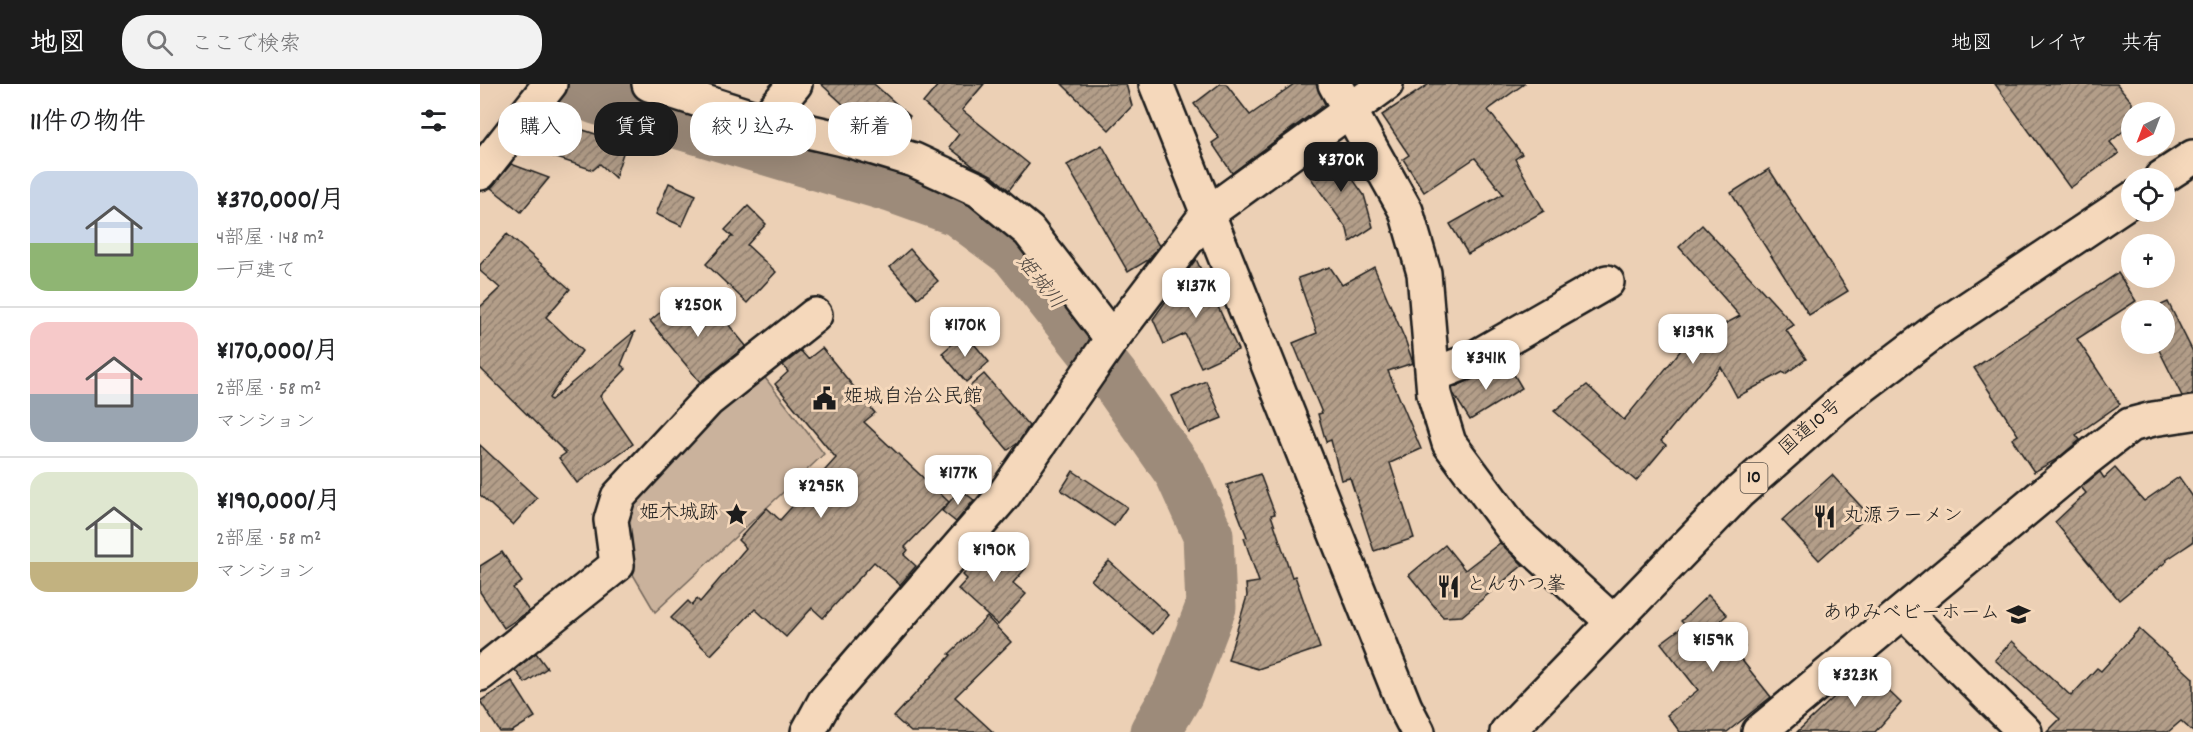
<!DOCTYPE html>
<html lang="ja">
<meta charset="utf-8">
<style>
body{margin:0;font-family:Dekko,"Klee One",sans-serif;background:#f2f2f2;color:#202124;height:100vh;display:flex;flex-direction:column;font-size:22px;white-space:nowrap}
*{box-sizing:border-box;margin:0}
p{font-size:20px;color:#757577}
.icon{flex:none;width:33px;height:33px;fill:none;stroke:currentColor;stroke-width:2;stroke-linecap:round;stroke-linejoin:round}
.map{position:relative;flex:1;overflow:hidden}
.panel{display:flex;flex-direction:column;background:#fff;width:480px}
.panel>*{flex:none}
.top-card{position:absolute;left:18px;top:18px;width:570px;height:54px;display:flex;gap:12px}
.needle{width:39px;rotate:222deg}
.controls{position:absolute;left:1641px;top:18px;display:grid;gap:12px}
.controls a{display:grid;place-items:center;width:54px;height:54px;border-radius:50%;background:#fff;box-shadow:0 6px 24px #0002;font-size:30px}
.price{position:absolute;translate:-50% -51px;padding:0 14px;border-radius:12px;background:#fff;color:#222;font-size:20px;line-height:39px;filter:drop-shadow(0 2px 3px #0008)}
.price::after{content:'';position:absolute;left:50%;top:36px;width:18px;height:14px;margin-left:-9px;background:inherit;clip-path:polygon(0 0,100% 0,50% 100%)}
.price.current{background:#1c1c1c;color:#fff}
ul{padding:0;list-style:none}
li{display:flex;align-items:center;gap:18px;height:150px;padding:0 30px}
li+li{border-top:2px solid #e0e0e0}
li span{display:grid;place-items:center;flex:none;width:168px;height:120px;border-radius:18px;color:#555}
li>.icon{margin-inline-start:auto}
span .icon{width:72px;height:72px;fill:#fffc;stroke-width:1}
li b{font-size:26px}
h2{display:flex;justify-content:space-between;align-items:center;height:72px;padding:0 30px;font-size:26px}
.pill{padding:0 21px;border-radius:24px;background:#fff;box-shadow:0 6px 24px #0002;font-size:21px;line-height:54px}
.pill.current{background:#1c1c1c;color:#fff}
header{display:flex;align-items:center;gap:36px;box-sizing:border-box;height:84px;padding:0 30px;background:#1c1c1c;color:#fff}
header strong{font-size:28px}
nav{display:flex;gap:33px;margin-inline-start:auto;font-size:21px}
.search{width:420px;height:54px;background:#f2f2f2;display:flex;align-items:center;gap:15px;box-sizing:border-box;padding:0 21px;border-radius:24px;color:#757577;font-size:22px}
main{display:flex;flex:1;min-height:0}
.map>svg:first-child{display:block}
</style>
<header>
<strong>地図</strong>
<div class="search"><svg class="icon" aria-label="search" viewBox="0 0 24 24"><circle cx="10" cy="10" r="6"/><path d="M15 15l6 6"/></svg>ここで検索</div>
<nav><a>地図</a><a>レイヤ</a><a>共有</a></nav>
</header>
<main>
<section class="panel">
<h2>11件の物件<svg class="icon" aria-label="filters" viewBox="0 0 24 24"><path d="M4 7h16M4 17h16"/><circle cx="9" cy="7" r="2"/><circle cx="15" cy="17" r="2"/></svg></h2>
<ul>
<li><span style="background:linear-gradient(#c9d6e8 60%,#8fb573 0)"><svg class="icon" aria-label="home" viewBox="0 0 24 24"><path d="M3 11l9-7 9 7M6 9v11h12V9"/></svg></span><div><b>¥370,000/月</b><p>4部屋 · 148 m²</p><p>一戸建て</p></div></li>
<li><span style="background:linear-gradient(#f6c9c9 60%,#9aa5b1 0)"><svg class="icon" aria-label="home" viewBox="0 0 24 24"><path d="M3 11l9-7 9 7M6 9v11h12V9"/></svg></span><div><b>¥170,000/月</b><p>2部屋 · 58 m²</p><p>マンション</p></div></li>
<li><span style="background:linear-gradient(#dfe7d0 75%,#c2b280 0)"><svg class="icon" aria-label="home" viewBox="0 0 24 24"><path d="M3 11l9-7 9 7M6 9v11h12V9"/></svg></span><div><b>¥190,000/月</b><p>2部屋 · 58 m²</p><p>マンション</p></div></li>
</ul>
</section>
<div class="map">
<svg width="1713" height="648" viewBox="0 0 1713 648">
<defs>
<pattern id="building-hatch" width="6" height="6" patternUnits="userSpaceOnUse" patternTransform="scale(1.5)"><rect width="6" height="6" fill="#b39e89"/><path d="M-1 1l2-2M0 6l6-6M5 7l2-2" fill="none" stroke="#91806f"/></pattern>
</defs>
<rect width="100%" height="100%" fill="#ecd0b5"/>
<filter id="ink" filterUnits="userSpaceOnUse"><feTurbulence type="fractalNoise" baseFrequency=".0167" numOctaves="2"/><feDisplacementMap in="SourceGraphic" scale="12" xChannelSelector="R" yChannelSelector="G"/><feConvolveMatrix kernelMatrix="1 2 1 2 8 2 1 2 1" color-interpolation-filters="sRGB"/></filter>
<g filter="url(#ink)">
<!-- green -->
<polygon fill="#cab29c" stroke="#73675c" stroke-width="1.5" points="279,286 344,370 175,528 148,482 147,436 163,403"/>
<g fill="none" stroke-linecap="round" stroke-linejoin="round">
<!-- river -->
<polyline stroke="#9d8b7a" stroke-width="51" points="96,0 116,15 411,103 478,127 535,169 633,293 700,389 728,451 731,523 698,609 675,648"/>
</g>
<!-- building -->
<g fill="url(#building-hatch)" stroke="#1c1c1c" stroke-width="1.5">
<polygon points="341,0 394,0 430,32 414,50 388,43"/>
<polygon points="459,0 504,0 482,26 549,80 529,106 511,91 493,82 469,63 479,50 443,19"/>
<polygon points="582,0 646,0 652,22 629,46"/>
<polygon points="740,0 746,0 770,31 814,0 836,0 845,20 752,89 732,59 739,54 714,20"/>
<polygon points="949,0 1044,0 1008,26 1042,70 1035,75 1064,127 988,170 970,140 1023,110 995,74 944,108 923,75 929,71 902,31"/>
<polygon points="1515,0 1637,0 1652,18 1652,40 1630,58 1639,69 1590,104"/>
<polygon points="85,40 146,60 135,94 120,80 113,86 74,73"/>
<polygon points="622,61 679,162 668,176 648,188 587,81"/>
<polygon points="851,64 884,111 893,143 870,158 867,145 823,83"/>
<polygon points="31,80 69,94 41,128 11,104"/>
<polygon points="1289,85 1368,207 1329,231 1251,109"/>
<polygon points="189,99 216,111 202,142 176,130"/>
<polygon points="268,122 286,140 267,161 296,188 267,219 226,180 251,153 253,153 245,146"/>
<polygon points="1222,141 1314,241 1306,246 1326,275 1305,290 1303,288 1257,313 1241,283 1181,357 1186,361 1156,397 1074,327 1107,301 1144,336 1205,261 1260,232 1199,163"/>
<polygon points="27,150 90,205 66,233 102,267 69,314 71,316 155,247 141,281 146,285 120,312 153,360 97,399 79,374 86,369 0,284 0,223 20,204 0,187 0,181"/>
<polygon points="430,165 458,197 438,214 410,183"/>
<polygon points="716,175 758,266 721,283 705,250 684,260 673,235"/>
<polygon points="850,183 862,201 894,183 926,258 933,279 908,287 941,365 910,379 934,454 894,467 870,394 861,396 851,356 846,358 838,330 842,329 813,259 837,249 818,194"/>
<polygon points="1638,189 1656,217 1597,255 1640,320 1596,351 1600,356 1577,375 1554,388 1532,355 1538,351 1494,284"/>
<polygon points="198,213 218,238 235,224 266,262 220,298 170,237"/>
<polygon points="1688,218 1713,268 1713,311 1702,312 1676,260 1684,260 1684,226 1670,226"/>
<polygon points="485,249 509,278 486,298 462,269"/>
<polygon points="342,264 395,329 384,338 469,418 425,463 428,466 424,471 436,482 420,501 394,478 343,534 332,524 306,553 275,525 231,571 191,534 208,517 212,521 217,515 220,518 266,464 258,456 287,424 300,436 356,374 295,300 308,288 303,281 321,267 328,275"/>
<polygon points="1029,282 1042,304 990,336 973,309 972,304 1010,287 1012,292"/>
<polygon points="504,290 549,342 538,359 528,366 481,310"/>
<polygon points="726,297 742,334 708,348 692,312"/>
<polygon points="0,361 57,414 33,441 0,411"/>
<polygon points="1635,384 1664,417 1699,393 1713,413 1713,458 1686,476 1687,477 1639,516 1575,438 1606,409 1601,403 1620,388 1624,394"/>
<polygon points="593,387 647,423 634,442 581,406"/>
<polygon points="780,390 795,430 791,431 812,493 815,492 840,564 778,585 748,576 767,512 766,500 779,498 764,454 767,453 747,401"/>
<polygon points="1352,391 1389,431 1339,476 1302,436"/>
<polygon points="480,405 494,416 476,438 462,427"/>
<polygon points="514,456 546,484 533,499 546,510 518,541 478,505 487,495 483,491"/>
<polygon points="1020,459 1043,481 982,532 963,533 929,491 965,461 985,486"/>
<polygon points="22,468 42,498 33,504 49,527 24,544 0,508 0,482"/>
<polygon points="629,477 689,531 673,550 611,496"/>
<polygon points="1228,511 1247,531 1241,536 1265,563 1257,570 1291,613 1247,648 1200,648 1187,631 1218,606 1181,559 1205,541 1201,537"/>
<polygon points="507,533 531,558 475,613 513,648 431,648 414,633 471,571 469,570"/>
<polygon points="1659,545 1713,594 1713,648 1701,637 1688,648 1567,648 1580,635 1515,576 1532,557 1591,612 1617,584 1621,587"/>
<polygon points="56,569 67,584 45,599 35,586"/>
<polygon points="1385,584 1421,619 1395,648 1317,648"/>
<polygon points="32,597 55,633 31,648 20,648 0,617"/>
</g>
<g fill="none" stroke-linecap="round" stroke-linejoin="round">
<defs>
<g id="minor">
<polyline points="169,0 284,37 371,57 434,76 499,106 549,147 632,255"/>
<polyline points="676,0 925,623 938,648"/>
<polyline points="855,0 926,127 944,189 954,310 969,359 1035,448 1133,538"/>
<polyline points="284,37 315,0"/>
<polyline points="0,89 70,0"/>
<polyline points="953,291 989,277 1127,198"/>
<polyline points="1424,528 1545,648"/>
<polyline points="0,590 137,481 131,436 138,413 228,316 335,231"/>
<polyline points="328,648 345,617 524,411 632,255 727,130 906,0"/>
<polyline points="1279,648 1600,380 1650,341 1673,335 1713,329"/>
</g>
<g id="highway">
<polyline points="1681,94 1713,73"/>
<polyline points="1027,648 1258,409 1360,319 1459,244 1652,115"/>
</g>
</defs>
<!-- minor casing -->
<use href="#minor" stroke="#1c1c1c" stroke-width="38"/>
<!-- highway casing -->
<use href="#highway" stroke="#1c1c1c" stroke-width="38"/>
<!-- minor -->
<use href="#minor" stroke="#f5d8bb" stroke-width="33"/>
<!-- highway -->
<use href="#highway" stroke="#f5d8bb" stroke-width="33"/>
</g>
</g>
<!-- icons -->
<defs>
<symbol id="civic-bare" viewBox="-9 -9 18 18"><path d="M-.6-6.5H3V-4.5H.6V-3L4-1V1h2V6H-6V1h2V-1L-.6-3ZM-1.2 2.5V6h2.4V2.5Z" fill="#1c1c1c" stroke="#f5d8bb" stroke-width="2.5" paint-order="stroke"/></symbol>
<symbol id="sight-bare" viewBox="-9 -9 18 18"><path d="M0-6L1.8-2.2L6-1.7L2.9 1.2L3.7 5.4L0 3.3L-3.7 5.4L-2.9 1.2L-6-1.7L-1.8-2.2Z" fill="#1c1c1c" stroke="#f5d8bb" stroke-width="2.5" paint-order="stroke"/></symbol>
<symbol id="restaurant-bare" viewBox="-9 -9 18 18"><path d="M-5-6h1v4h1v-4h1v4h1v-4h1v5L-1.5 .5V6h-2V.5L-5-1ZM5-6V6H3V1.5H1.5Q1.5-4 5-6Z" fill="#1c1c1c" stroke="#f5d8bb" stroke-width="2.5" paint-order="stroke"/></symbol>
<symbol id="school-bare" viewBox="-9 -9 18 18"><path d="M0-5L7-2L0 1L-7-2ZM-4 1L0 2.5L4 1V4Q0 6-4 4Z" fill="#1c1c1c" stroke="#f5d8bb" stroke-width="2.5" paint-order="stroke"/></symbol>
</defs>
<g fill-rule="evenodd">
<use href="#civic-bare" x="328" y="298" width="33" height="33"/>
<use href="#sight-bare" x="240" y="414" width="33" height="33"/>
<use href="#restaurant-bare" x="1328" y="416" width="33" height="33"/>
<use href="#restaurant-bare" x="952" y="486" width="33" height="33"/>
<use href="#school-bare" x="1522" y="514" width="33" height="33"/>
</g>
<g text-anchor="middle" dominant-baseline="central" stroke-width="6" stroke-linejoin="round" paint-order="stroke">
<!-- shield labels -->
<rect fill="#f5d8bb" stroke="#5d544c" stroke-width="1.5" x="1260.5" y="379" width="27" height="30" rx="4.5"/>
<g font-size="18" font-weight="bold" fill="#1c1c1c">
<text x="1274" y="394">10</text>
</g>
<!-- poi labels -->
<g font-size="20" fill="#1c1c1c" stroke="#f5d8bb" text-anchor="start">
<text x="363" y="314">姫城自治公民館</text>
<text x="239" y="430" text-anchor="end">姫木城跡</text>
<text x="1363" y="433">丸源ラーメン</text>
<text x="986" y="502">とんかつ峯</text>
<text x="1520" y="530" text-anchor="end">あゆみベビーホーム</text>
</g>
<!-- street labels -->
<g font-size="20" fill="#1c1c1c" stroke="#f5d8bb">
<text transform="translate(1331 344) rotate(-41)">国道10号</text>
</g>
<!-- water labels -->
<g font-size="21" font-style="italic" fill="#504842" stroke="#f5d8bb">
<text transform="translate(559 199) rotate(51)">姫城川</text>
</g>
</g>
</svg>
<div class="controls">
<a><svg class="needle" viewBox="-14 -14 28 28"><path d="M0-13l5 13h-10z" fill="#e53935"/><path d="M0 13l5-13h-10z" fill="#757577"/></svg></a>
<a><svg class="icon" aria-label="locate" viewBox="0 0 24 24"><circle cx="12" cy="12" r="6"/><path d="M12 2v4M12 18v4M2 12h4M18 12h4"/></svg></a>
<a>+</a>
<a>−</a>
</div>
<b class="price current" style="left:861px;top:109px">¥370K</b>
<b class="price" style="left:716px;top:235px">¥137K</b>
<b class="price" style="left:218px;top:254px">¥250K</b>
<b class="price" style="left:485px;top:274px">¥170K</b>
<b class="price" style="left:1213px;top:281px">¥139K</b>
<b class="price" style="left:1006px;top:307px">¥341K</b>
<b class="price" style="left:478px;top:422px">¥177K</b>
<b class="price" style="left:341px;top:435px">¥295K</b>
<b class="price" style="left:514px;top:499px">¥190K</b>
<b class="price" style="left:1233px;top:589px">¥159K</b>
<b class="price" style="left:1375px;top:624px">¥323K</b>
<div class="top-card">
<a class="pill">購入</a>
<a class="pill current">賃貸</a>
<a class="pill">絞り込み</a>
<a class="pill">新着</a>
</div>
</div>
</main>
